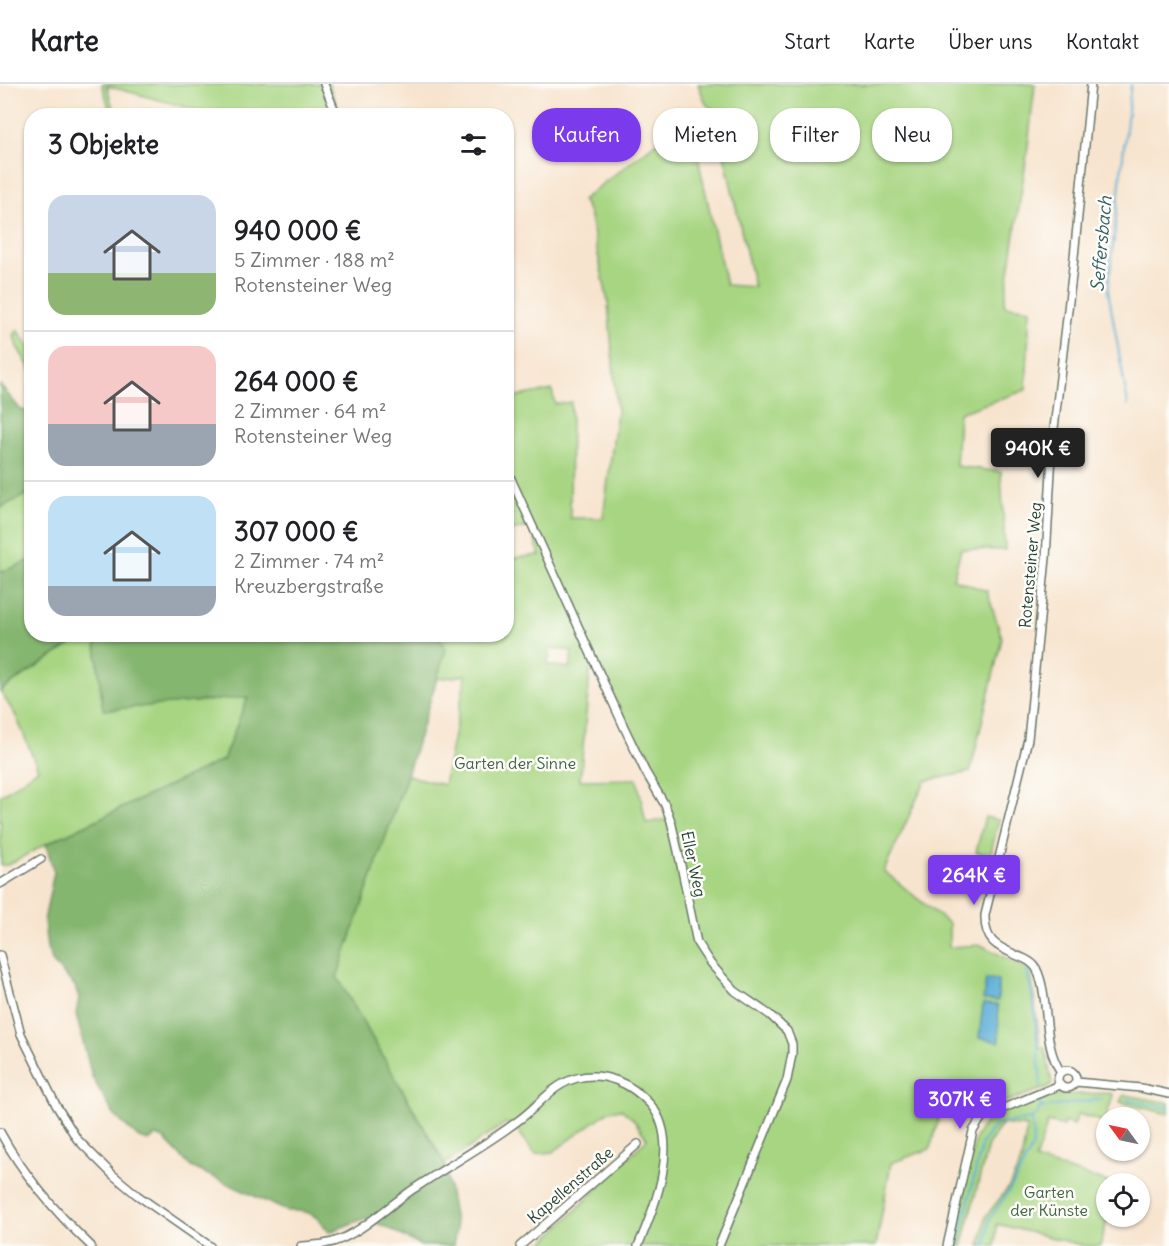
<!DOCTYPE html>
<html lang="de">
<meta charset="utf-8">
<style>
body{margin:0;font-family:Delius,sans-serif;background:#f2f2f2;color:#202124;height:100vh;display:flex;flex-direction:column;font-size:22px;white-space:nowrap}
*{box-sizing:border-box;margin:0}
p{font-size:20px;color:#757577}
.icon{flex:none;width:33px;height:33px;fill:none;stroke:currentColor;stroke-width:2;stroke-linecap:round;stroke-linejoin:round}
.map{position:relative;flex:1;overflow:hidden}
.details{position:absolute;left:24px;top:24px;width:490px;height:534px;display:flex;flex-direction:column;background:#fff;border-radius:24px;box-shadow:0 2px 4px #0004}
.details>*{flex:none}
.banner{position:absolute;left:532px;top:24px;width:546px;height:54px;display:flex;gap:12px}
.needle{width:39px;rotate:303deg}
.fabs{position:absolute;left:1096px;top:1023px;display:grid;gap:12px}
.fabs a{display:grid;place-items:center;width:54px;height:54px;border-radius:50%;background:#fff;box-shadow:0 2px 4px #0004;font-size:30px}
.price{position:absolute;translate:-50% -51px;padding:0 14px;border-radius:6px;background:#7c3aed;color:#fff;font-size:20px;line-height:39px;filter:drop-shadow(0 2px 3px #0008)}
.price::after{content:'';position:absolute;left:50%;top:36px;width:18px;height:14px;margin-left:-9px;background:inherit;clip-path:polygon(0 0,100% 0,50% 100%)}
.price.on{background:#222;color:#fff}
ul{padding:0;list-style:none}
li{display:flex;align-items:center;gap:18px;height:150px;padding:0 24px}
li+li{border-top:2px solid #e0e0e0}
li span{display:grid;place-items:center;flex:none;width:168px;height:120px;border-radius:18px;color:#555}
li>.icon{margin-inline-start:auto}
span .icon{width:72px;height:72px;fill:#fffc;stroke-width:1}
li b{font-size:26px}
h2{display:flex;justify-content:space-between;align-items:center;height:72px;padding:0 24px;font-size:26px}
.chip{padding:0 21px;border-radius:24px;background:#fff;box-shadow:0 2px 4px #0004;font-size:21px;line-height:54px}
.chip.on{background:#7c3aed;color:#fff}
header{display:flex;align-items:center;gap:36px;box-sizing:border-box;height:84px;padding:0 30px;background:#fff;border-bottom:2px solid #e0e0e0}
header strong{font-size:28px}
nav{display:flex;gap:33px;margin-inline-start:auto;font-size:21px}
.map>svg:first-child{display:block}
</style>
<header>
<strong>Karte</strong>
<nav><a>Start</a><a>Karte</a><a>Über uns</a><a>Kontakt</a></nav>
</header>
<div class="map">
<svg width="1169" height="1162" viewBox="0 0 1169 1162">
<rect width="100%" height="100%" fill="#fdfcf7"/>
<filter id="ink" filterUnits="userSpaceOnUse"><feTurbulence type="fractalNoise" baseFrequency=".0167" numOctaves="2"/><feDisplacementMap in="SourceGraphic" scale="12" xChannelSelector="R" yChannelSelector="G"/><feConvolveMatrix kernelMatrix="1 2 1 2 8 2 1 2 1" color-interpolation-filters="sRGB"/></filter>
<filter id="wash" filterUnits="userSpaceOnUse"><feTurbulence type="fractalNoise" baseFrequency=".008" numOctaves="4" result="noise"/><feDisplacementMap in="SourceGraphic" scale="24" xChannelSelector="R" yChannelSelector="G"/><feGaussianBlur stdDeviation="1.35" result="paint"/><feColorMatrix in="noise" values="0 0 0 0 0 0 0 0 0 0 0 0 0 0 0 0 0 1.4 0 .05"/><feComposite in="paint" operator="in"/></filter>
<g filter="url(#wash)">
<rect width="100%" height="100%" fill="#f7e4ce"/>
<!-- green -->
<g fill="#a7d582" stroke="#63895b" stroke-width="1.5" fill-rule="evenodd">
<polygon points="102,0 329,0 340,31 216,31 107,2 115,31 111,31"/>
<path d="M698 0H1035L1027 70 1004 221 1030 225 1026 306 959 329 956 382 1001 388 1005 466 961 465 953 495 987 507 1002 554 970 688 925 697 884 787 949 840V863L981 861 1031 887 1040 964 1045 963 1052 999 1049 1003 1007 1017 981 1029 978 1025 974 1027 942 1024 930 1065 891 1079 876 1162H540L647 1055 634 1036 621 1025 609 1027 553 1068 535 1070 519 1048 506 1039 445 1080 337 893 407 691 444 701 466 591 436 595 446 565 437 551 507 550V475L540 471 531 442 507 448V314L552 306 555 320 571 318 570 434H603L617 327 608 218 589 128 582 116 689 33 726 201 754 203 714 26 706 20ZM550 564 572 567 570 584 548 581ZM597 579 647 680 669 735 646 739 637 695 580 696 590 587Z"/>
<polygon points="18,246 31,265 31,286 17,263 14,251"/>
<polygon points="31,408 31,476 0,489 0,424"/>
<polygon points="85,551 95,551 103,626 248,613 223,676 46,760 8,781 1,781 0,712 38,685 16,632 0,607"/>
<polygon points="985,733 999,736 990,772 976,768"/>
<polygon points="1111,1009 1113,1011 1105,1038 1078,1030 1074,1041 1064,1038 1063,1042 1048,1038 1035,1076 1111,1099 1107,1100 1108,1133 1100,1162 1085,1162 997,1140 995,1162 980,1162 986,1132 1009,1103 1021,1078 1027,1043 1002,1040 988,1061 962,1162 952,1162 956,1145 955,1141 976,1052 989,1033 1054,1011"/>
<polygon points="1125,1011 1169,1019 1169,1030 1120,1018 1123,1012"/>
</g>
<!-- forest -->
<g fill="#85b670" stroke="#527a52" stroke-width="1.5">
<polygon points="0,301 21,326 32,328 31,408 0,424"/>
<polygon points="31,476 32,550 85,551 0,607 0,489"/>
<path d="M95 551H437L446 565 407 691 337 893 445 1080 456 1144 453 1162H421L390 1145 366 1134 329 1148C317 1131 308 1125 287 1127L191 1083 163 1054 155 1052 149 1057 139 1054 114 1031 92 993 76 930 79 914 75 902 53 879 47 864 44 837 54 788 46 760 223 676 248 613 103 626Z"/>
</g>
<!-- water -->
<g fill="#5caed7" stroke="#3e7686" stroke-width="1.5">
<polygon points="986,895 998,896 998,917 983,916"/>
<polygon points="983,920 998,921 999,958 979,954"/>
</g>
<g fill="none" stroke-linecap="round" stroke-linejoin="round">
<!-- stream -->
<g stroke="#5caed7" stroke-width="2">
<polyline points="1128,321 1108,206 1131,0"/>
<polyline points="1027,884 1035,930 1041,1002"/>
<polyline points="1127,1016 1169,1024"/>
<polyline points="1040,1024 1103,1015"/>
<path d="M958 1162 982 1059C987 1052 993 1041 1002 1039 1017 1035 1037 1042 1041 1020"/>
<polyline points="985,1162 990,1134 1011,1104 1033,1062 1032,1034"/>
</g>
</g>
</g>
<g filter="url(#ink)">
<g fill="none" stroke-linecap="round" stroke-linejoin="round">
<defs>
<g id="street">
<polyline points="324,0 337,32"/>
<polyline points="507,386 624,643 645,687 665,721 671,737 678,767 697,859 710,879 735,907 770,931 787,947 792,960 792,970 787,996 719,1162"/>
<polyline points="0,800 41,775"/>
<polyline points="0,871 21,950 56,1021 77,1055 113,1091 137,1111 210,1162"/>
<circle cx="1067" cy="995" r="9"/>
<path d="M1061 988C1041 960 1051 914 1036 884 1033 879 1029 877 1025 875 1001 864 984 861 985 831L1028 655 1046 474 1053 353 1073 183 1091 0"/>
<polyline points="1076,998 1141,1004 1169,1010"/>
<path d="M0 1048C24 1092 54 1127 91 1162"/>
<path d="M301 1162C316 1161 328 1161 341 1155 367 1143 389 1122 412 1106 447 1082 485 1062 519 1036 539 1022 551 1001 577 994 604 987 631 999 650 1020 682 1056 655 1123 638 1162"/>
<polyline points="520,1162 638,1060"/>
<polyline points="947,1162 973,1047 982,1033 1060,1001"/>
</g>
</defs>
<!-- street casing -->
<use href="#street" stroke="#6b776a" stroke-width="10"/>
<!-- street -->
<use href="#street" stroke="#fff" stroke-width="7"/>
</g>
</g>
<g text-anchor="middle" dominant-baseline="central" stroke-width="5" stroke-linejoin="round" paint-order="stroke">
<!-- street labels -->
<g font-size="16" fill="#1f3d34" stroke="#fdfcf7">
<text transform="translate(1030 481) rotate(-85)">Rotensteiner Weg</text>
<text transform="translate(694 780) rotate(78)">Eller Weg</text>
<text transform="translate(570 1101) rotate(-41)">Kapellenstraße</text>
</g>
<!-- park labels -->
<g font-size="16" fill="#416348" stroke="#fdfcf7">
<text x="515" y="679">Garten der Sinne</text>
<text x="1049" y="1108">Garten<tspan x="1049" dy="18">der Künste</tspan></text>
</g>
<!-- water labels -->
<g font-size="18" font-style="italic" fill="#315f65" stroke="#fdfcf7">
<text transform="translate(1101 160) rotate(-85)">Seffersbach</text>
</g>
</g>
</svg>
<div class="fabs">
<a><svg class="needle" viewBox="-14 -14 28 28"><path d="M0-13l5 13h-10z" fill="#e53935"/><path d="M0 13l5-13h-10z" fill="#757577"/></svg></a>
<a><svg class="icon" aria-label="locate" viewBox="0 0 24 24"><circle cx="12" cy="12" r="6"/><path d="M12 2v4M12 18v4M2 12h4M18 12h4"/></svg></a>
</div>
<b class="price on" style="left:1038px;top:395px">940K €</b>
<b class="price" style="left:974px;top:822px">264K €</b>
<b class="price" style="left:960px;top:1046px">307K €</b>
<div class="banner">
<a class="chip on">Kaufen</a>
<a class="chip">Mieten</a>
<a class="chip">Filter</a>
<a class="chip">Neu</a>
</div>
<section class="details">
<h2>3 Objekte<svg class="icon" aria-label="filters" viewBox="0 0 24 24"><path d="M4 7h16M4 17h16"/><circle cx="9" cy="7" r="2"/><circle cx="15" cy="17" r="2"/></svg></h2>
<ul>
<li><span style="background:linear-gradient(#c9d6e8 65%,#8fb573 0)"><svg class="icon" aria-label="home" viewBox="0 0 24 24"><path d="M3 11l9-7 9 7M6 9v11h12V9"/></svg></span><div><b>940 000 €</b><p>5 Zimmer · 188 m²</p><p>Rotensteiner Weg</p></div></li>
<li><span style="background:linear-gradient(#f6c9c9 65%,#9aa5b1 0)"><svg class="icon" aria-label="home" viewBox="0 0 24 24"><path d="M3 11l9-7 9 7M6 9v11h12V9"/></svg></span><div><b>264 000 €</b><p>2 Zimmer · 64 m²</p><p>Rotensteiner Weg</p></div></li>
<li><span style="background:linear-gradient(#bfe0f5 75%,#9aa5b1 0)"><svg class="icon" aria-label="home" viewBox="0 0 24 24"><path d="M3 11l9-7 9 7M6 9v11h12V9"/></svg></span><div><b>307 000 €</b><p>2 Zimmer · 74 m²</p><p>Kreuzbergstraße</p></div></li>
</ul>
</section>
</div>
